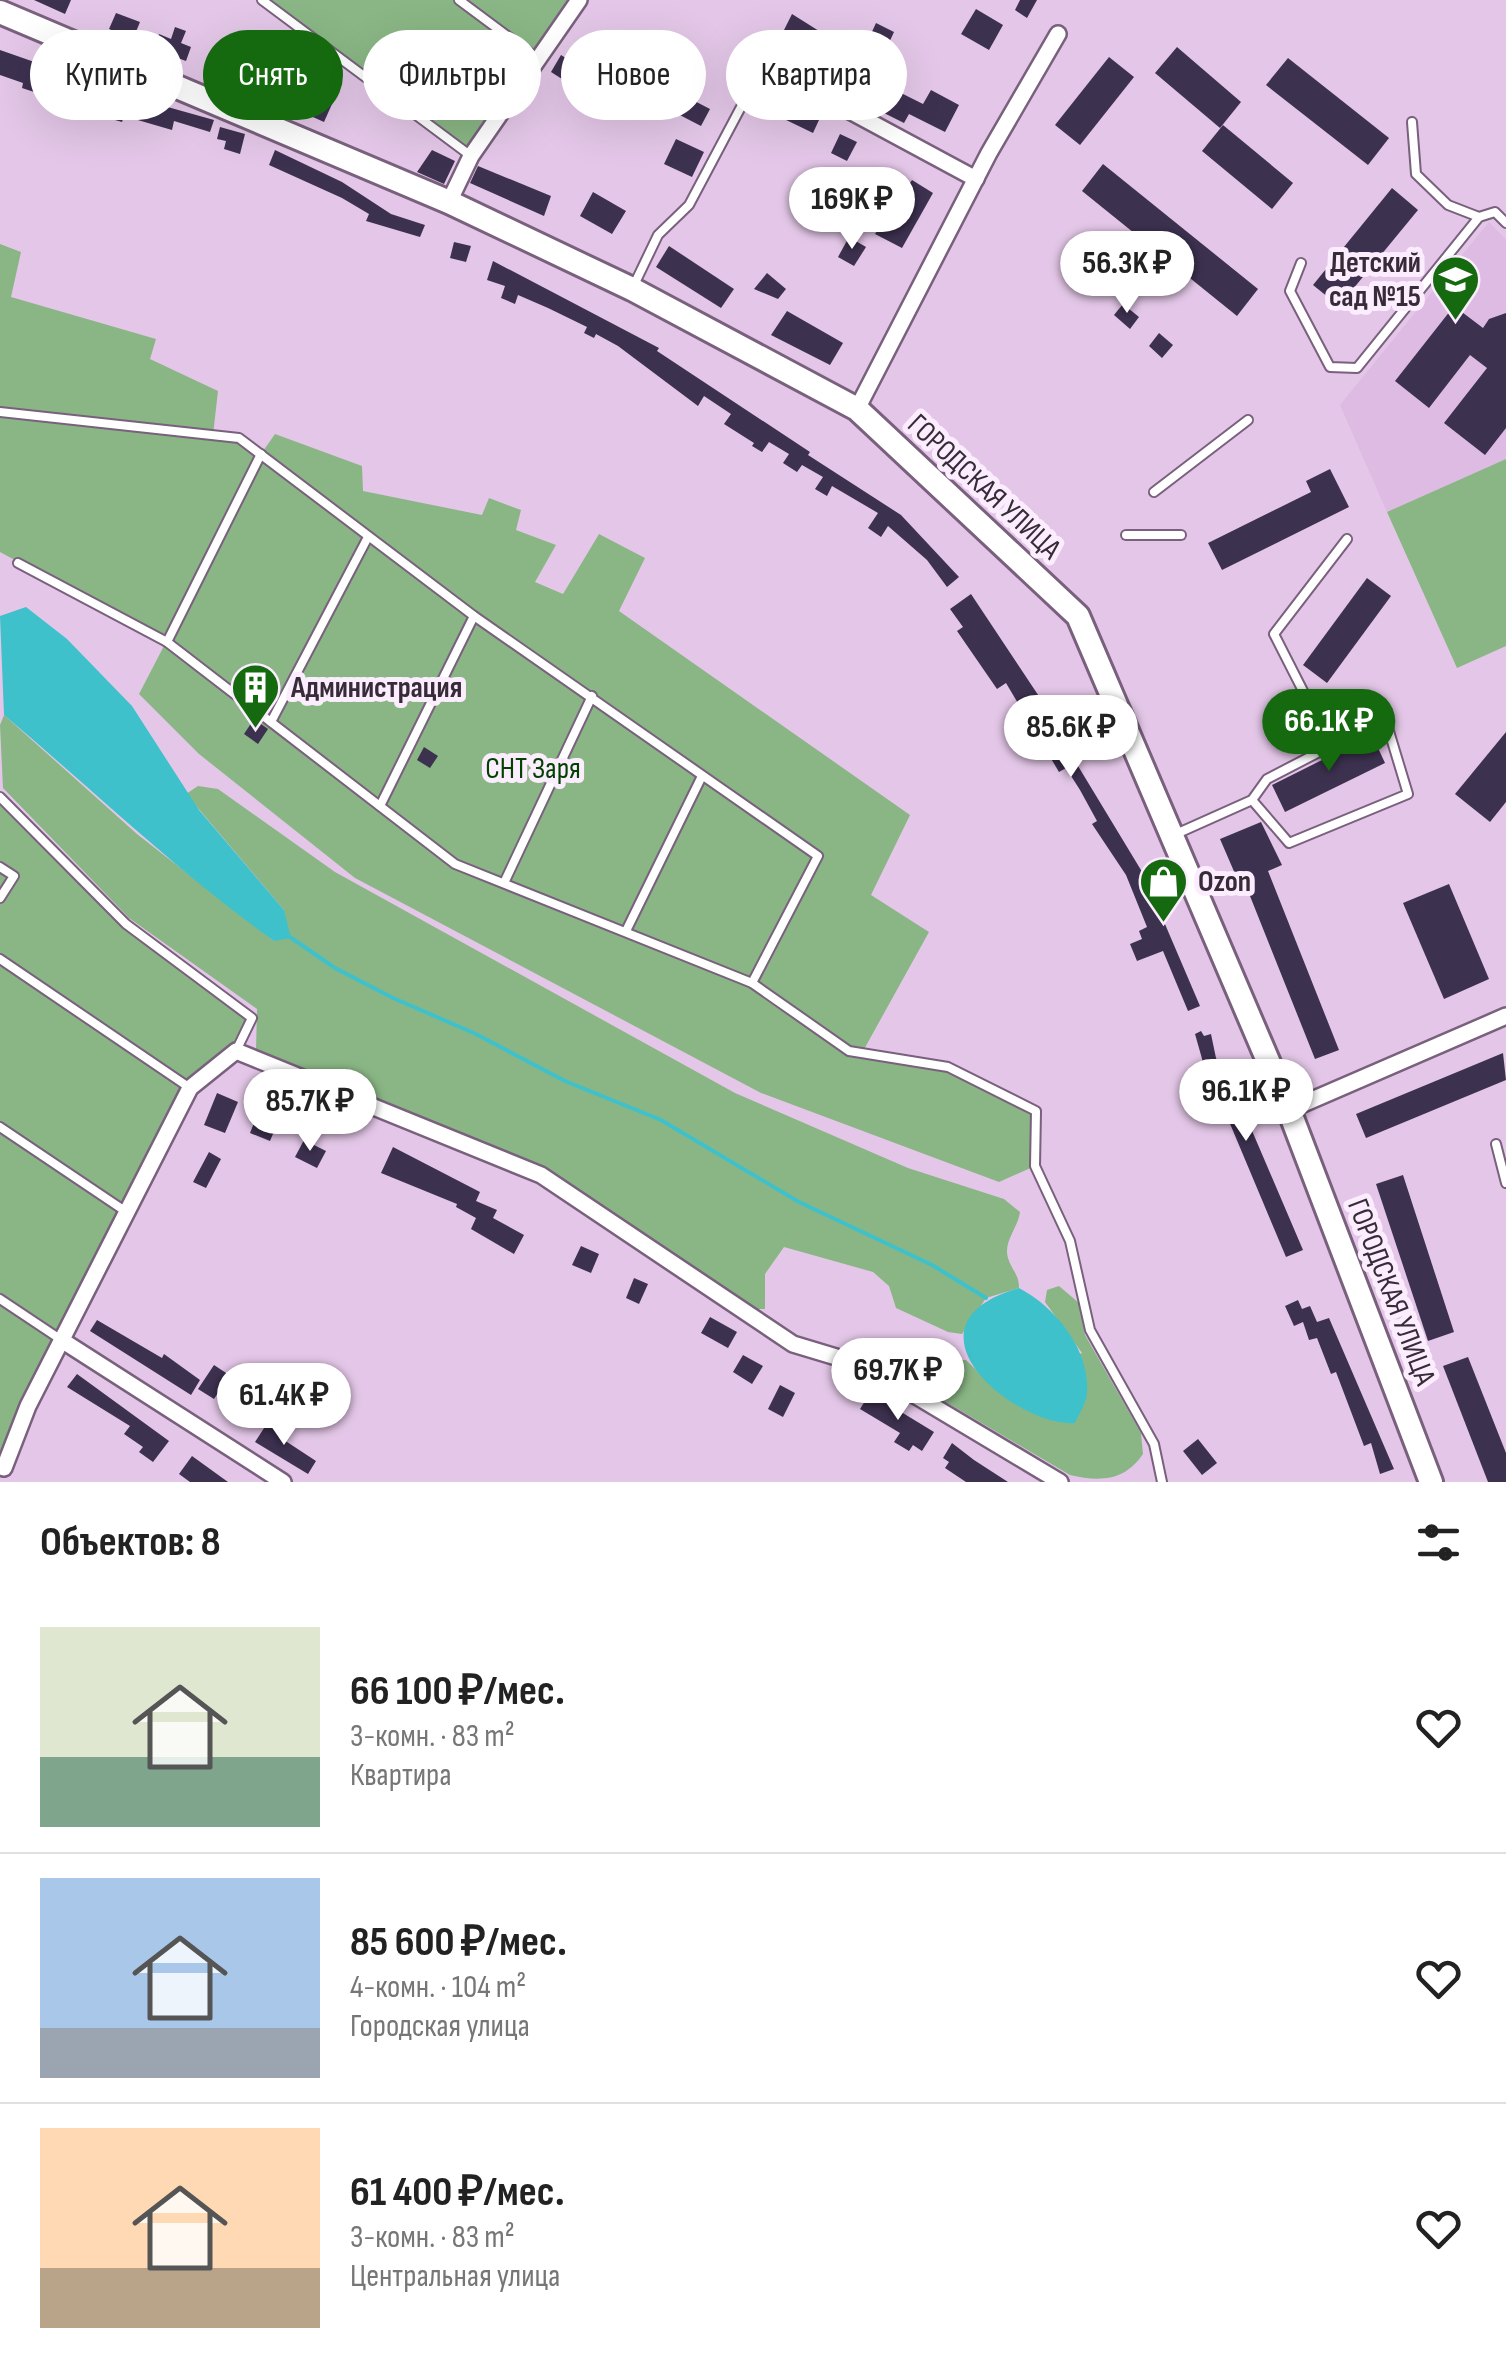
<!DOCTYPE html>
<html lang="ru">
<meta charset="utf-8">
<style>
body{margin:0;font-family:"Sofia Sans Condensed",sans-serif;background:#f6f6f6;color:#222;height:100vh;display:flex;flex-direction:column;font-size:38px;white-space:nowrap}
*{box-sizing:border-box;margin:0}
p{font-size:32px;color:#767676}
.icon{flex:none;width:55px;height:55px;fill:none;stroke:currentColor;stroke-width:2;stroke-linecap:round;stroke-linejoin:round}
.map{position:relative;height:1482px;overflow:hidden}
.sheet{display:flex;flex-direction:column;background:#fff;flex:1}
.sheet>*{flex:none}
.hud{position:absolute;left:30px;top:30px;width:1000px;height:90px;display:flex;gap:20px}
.price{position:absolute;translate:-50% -85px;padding:0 22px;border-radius:35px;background:#fff;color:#222;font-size:32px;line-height:65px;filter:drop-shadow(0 2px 5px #0008)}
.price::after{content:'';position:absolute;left:50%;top:60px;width:30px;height:22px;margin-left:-15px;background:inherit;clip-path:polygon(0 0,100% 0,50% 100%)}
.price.on{background:#156a0f;color:#fff}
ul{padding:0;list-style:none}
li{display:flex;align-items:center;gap:30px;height:250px;padding:0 40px}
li+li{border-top:2px solid #e0e0e0}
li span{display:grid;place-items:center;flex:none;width:280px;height:200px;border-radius:0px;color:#555}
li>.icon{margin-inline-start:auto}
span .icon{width:120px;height:120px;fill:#fffc;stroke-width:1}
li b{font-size:42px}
h2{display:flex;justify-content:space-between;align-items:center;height:120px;padding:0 40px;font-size:42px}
.tag{padding:0 35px;border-radius:45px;background:#fff;box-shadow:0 10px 40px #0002;font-size:35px;line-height:90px}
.tag.on{background:#156a0f;color:#fff}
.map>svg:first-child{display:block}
</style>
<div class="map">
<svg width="1506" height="1482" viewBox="0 0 1506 1482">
<rect width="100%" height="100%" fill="#e4c7e8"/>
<!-- built -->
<polygon fill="#ddbbe2" points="1489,222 1506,240 1506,459 1387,512 1340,405"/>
<!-- green -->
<g fill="#8ab685">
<polygon points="262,0 579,0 471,156"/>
<polygon points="0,244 21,252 11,297 156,339 150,359 218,391 213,435 239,438 261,454 275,434 362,466 363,491 482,515 489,498 521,510 516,530 556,545 535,582 563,594 599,534 645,558 619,611 910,815 871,895 929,932 862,1053 948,1067 1036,1111 1035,1166 999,1182 761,1093 355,878 199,754 139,694 166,642 0,552"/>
<polygon points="1506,459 1506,646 1457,668 1387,512"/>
<path d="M4 715 137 834 274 941 284 910 186 794 198 786 218 789 335 872 735 1093 908 1168 1004 1199 1020 1212C1018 1228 1003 1242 1008 1258 1012 1271 1019 1274 1019 1288L986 1298 962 1334 948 1332 896 1308 889 1286 873 1272 784 1247 765 1274V1309H753L544 1168 256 1050 257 1009 129 918 3 788 0 725Z"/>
<polygon points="0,797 126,924 252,1018 236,1051 190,1088 0,1466"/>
<path d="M1059 1286 1079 1303 1085 1335 1141 1433 1143 1454C1125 1481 1100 1482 1070 1475L917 1385 900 1368 906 1360H966L997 1390 1082 1353 1045 1302 1047 1290Z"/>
</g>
<!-- water -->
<g fill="#3ec1cb">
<path d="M26 607 67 639 132 706 199 810 284 910 291 938 274 941C179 873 94 791 4 715L0 616Z"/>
<path d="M1019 1288C1055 1307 1090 1349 1087 1392 1087 1402 1079 1414 1075 1423 1017 1428 891 1325 1019 1288Z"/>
</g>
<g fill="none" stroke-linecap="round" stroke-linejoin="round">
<!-- stream -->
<polyline stroke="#3ec1cb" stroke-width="4" points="290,937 335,968 393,998 476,1034 565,1081 661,1120 799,1202 932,1265 986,1298"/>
</g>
<!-- building -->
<g fill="#3d3150">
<polygon points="34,0 71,0 65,14"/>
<polygon points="1020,0 1037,0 1027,18 1015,10"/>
<polygon points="976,9 1003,25 989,50 961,34"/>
<polygon points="116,13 140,22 133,39 109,29"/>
<polygon points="792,14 862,58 849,82 825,69 832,57 781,36"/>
<polygon points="876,23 894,32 888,45 870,36"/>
<polygon points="175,27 186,31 181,43 191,47 186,61 153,49 159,34 171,39"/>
<polygon points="1177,47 1241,102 1220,128 1155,73"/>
<polygon points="0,50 83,79 82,83 214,120 210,132 174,121 172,130 124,116 122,122 108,118 111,105 96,102 96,98 69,90 67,94 39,86 37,93 22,88 23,83 0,75"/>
<polygon points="561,55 583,69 573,86 551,72"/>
<polygon points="1109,57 1134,77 1080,145 1055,125"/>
<polygon points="1288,58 1389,138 1368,165 1266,85"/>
<polygon points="271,77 282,82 272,102 248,90 254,78 268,84"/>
<polygon points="891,88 923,104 931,90 959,105 945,132 909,114 904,123 880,111"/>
<polygon points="303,90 332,104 324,122 295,109"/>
<polygon points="681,94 710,109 701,126 672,111"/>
<polygon points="788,105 819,120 813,133 782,118"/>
<polygon points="1223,125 1293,183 1272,209 1202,151"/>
<polygon points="220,127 245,134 240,154 224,149 226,141 217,139"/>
<polygon points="840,134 857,142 847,161 831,153"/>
<polygon points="676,139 704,152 692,177 664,164"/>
<polygon points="275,150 342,182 391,214 425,225 420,237 366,221 369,214 342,198 269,165"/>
<polygon points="432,150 455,161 444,184 417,172"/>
<polygon points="1103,164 1258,289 1237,316 1082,191"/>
<polygon points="478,166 551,196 544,216 470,183"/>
<polygon points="912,180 933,193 902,248 875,234"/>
<polygon points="1392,188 1418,210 1339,306 1313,285"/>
<polygon points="593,192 626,211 612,234 580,216"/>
<polygon points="849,237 866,247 854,266 838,257"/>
<polygon points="454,242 471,246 466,262 450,258"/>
<polygon points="669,246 734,289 721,308 656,267"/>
<polygon points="493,261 659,348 657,351 810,452 808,455 901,515 959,577 947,587 927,560 888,526 881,537 868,528 878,513 832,486 827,496 815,489 823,477 802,465 797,472 783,463 789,454 769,442 762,452 752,446 754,443 724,424 731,414 704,396 698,406 618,346 596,334 594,338 584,333 587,327 548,308 518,295 515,304 501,298 505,286 487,280"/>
<polygon points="767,273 786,289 778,299 754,289"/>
<polygon points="1123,304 1139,317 1130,329 1114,315"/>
<polygon points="1454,306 1483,328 1489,319 1506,313 1506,428 1485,455 1444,423 1487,368 1470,355 1429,408 1395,381"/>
<polygon points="787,311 843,343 830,365 771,335"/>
<polygon points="1159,333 1173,345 1162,358 1149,346"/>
<polygon points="1330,469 1349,507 1222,570 1208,543 1311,492 1306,481"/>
<polygon points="1367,578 1391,596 1327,683 1303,665"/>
<polygon points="971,594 1080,758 1075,761 1144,875 1200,1006 1188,1011 1163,951 1137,961 1130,944 1142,939 1139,931 1147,927 1126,875 1092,824 1097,821 1080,790 1066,768 1059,772 1006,683 997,689 957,631 963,627 950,609"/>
<polygon points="254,719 268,729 258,744 244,734"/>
<polygon points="1506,732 1506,802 1490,822 1455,794"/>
<polygon points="1372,735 1385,763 1285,812 1272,785"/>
<polygon points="424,747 438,756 430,768 417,760"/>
<polygon points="1261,822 1282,865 1268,871 1339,1050 1315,1059 1244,881 1239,883 1220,839"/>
<polygon points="1449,884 1489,979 1444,999 1403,903"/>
<polygon points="1201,1031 1204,1036 1211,1034 1216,1058 1238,1098 1303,1250 1286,1257 1223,1107 1205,1117 1197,1103 1212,1094 1195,1034"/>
<polygon points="1503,1053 1506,1080 1366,1138 1356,1114"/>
<polygon points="217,1093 238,1102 225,1133 204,1125"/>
<polygon points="258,1113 278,1122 270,1141 250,1133"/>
<polygon points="304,1140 326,1151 317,1168 295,1157"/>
<polygon points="393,1147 480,1192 476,1201 497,1210 493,1218 524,1235 514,1254 471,1229 476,1218 456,1207 457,1204 381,1173"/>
<polygon points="209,1152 221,1159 206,1188 193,1182"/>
<polygon points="1403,1175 1454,1332 1428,1341 1376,1184"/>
<polygon points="581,1246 599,1254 591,1273 572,1265"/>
<polygon points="634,1278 648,1284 639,1304 626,1298"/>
<polygon points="1298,1300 1302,1309 1310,1306 1317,1322 1329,1318 1394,1469 1380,1474 1371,1443 1364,1446 1336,1372 1331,1374 1317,1338 1309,1340 1303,1322 1294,1326 1285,1306"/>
<polygon points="710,1317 737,1332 728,1348 701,1333"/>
<polygon points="97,1320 162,1358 164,1354 200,1380 191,1395 90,1331"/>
<polygon points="743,1355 763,1366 752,1384 733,1372"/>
<polygon points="1468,1357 1506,1453 1506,1482 1488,1482 1443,1366"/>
<polygon points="214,1365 273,1404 259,1424 220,1390 214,1399 198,1389"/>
<polygon points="77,1374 169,1441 153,1462 139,1452 143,1447 124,1434 130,1426 67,1387"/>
<polygon points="780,1385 795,1393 783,1417 768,1409"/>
<polygon points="870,1393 934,1432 922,1451 913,1445 909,1451 894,1442 900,1433 860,1409"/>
<polygon points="268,1422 287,1435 284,1440 316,1461 308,1474 255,1442"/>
<polygon points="1198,1439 1217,1463 1202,1475 1183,1451"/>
<polygon points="952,1443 974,1460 1008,1482 966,1482 945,1468 949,1462 943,1458"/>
<polygon points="192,1456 228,1482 190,1482 179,1474"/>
</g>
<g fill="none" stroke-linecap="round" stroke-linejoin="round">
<defs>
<g id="lane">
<polyline points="262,0 471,156"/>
<polyline points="459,0 538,59"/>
<polyline points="1412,122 1416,174 1448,205 1479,217"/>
<polyline points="1301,263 1290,291 1330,367 1357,368 1479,217 1495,212 1506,223"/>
<polyline points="634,285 658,235 689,205 759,73"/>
<polyline points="0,412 239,438 474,616 818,856 752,983"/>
<polyline points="1154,492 1248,420"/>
<polyline points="1126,535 1181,535"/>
<polyline points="18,563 167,642 455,864 752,983 849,1051 948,1067 1036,1111 1035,1166 1070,1241 1090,1330 1154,1444 1162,1482"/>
<polyline points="167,642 261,454"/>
<polyline points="271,722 368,537"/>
<polyline points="1331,746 1274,634 1347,539"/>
<polyline points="0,797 126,924 252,1018 236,1051"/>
<polyline points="380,806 474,616"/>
<polyline points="1176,834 1252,800 1267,779 1385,718 1408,794 1289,843 1252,800"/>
<polyline points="0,867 14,876 0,898"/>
<polyline points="504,883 592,696"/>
<polyline points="626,931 702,776"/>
<polyline points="0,959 190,1088"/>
<polyline points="0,1127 125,1211"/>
<polyline points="1496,1144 1506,1183"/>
<polyline points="0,1299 63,1341"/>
</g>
<g id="street">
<polyline points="759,73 820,95 976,179"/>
<polyline points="449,202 471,156 579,0"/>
<polyline points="857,409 989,153 1058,34"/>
<polyline points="1289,1110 1506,1016"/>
<polyline points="63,1341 283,1482"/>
<polyline points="0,1466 4,1468 28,1406 190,1088 236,1051 541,1175 793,1344 866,1366 1060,1482"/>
</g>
<polyline id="secondary" points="0,12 449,202 632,289 857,409 1078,616 1289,1110 1431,1482"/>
</defs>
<!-- lane casing -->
<use href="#lane" stroke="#79607d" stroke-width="12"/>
<!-- street casing -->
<use href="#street" stroke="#79607d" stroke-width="20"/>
<!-- secondary casing -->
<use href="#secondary" stroke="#79607d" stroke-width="28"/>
<!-- lane -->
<use href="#lane" stroke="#fff" stroke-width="8"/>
<!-- street -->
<use href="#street" stroke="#fff" stroke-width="15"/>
<!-- secondary -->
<use href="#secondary" stroke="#fff" stroke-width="22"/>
</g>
<!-- icons -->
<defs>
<symbol id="school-pin" viewBox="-11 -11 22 30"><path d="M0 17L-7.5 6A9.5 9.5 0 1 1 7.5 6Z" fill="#156a0f" stroke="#fcedfe"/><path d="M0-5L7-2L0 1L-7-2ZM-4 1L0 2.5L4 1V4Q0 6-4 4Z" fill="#fff"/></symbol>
<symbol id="building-pin" viewBox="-11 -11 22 30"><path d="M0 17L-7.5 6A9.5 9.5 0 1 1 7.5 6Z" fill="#156a0f" stroke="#fcedfe"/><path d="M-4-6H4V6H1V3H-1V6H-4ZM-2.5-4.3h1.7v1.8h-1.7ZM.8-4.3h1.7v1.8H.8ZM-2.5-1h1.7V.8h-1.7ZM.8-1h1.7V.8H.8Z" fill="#fff"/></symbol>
<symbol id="shop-pin" viewBox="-11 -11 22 30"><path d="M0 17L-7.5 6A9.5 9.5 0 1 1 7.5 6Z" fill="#156a0f" stroke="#fcedfe"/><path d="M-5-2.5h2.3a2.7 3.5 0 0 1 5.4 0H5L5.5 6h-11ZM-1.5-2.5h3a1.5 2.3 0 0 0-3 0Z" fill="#fff"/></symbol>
</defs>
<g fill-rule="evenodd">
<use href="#school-pin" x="1428" y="252" width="55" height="75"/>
<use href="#building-pin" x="228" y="660" width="55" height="75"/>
<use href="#shop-pin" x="1136" y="854" width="55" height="75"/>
</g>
<g text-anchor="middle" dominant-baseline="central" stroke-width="10" stroke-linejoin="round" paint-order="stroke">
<!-- poi labels -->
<g font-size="30" font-weight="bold" fill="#362b37" stroke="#fcedfe" text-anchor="start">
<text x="1421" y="263" text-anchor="end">Детский<tspan x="1421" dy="34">сад №15</tspan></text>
<text x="291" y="688">Администрация</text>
<text x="1198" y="882">Ozon</text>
</g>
<!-- street labels -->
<g font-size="30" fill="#362b37" stroke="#fcedfe">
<text transform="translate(984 487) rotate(43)">ГОРОДСКАЯ УЛИЦА</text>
<text transform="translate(1391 1292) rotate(69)">ГОРОДСКАЯ УЛИЦА</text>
</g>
<!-- park labels -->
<g font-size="30" fill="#004200" stroke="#fcedfe">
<text x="533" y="769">СНТ Заря</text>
</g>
</g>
</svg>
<b class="price" style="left:852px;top:252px">169K ₽</b>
<b class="price" style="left:1127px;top:316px">56.3K ₽</b>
<b class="price on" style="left:1329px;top:774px">66.1K ₽</b>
<b class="price" style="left:1071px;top:780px">85.6K ₽</b>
<b class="price" style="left:1246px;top:1144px">96.1K ₽</b>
<b class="price" style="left:310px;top:1154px">85.7K ₽</b>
<b class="price" style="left:898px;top:1423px">69.7K ₽</b>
<b class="price" style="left:284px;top:1448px">61.4K ₽</b>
<div class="hud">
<a class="tag">Купить</a>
<a class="tag on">Снять</a>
<a class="tag">Фильтры</a>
<a class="tag">Новое</a>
<a class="tag">Квартира</a>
</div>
</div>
<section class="sheet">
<h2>Объектов: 8<svg class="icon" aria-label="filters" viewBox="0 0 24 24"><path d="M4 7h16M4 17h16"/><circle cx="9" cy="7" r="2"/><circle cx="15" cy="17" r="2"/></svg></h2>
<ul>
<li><span style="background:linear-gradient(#dfe7d0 65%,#7fa58c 0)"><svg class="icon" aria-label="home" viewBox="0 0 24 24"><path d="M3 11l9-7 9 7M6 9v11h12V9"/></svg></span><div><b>66 100 ₽/мес.</b><p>3-комн. · 83 m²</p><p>Квартира</p></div><svg class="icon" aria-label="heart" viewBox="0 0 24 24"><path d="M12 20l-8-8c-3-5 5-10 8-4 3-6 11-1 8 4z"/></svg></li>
<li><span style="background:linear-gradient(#a9c7e8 75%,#9aa5b1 0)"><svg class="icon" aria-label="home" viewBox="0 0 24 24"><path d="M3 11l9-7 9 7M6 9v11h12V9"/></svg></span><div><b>85 600 ₽/мес.</b><p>4-комн. · 104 m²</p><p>Городская улица</p></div><svg class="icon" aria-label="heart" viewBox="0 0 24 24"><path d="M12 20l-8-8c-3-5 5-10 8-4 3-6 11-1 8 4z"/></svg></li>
<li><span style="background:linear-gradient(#ffd9b3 70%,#b9a48a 0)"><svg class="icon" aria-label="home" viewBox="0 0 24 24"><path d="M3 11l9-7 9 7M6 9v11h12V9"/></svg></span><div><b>61 400 ₽/мес.</b><p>3-комн. · 83 m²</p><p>Центральная улица</p></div><svg class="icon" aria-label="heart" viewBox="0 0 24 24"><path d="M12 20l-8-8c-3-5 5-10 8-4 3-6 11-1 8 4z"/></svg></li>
</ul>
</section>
